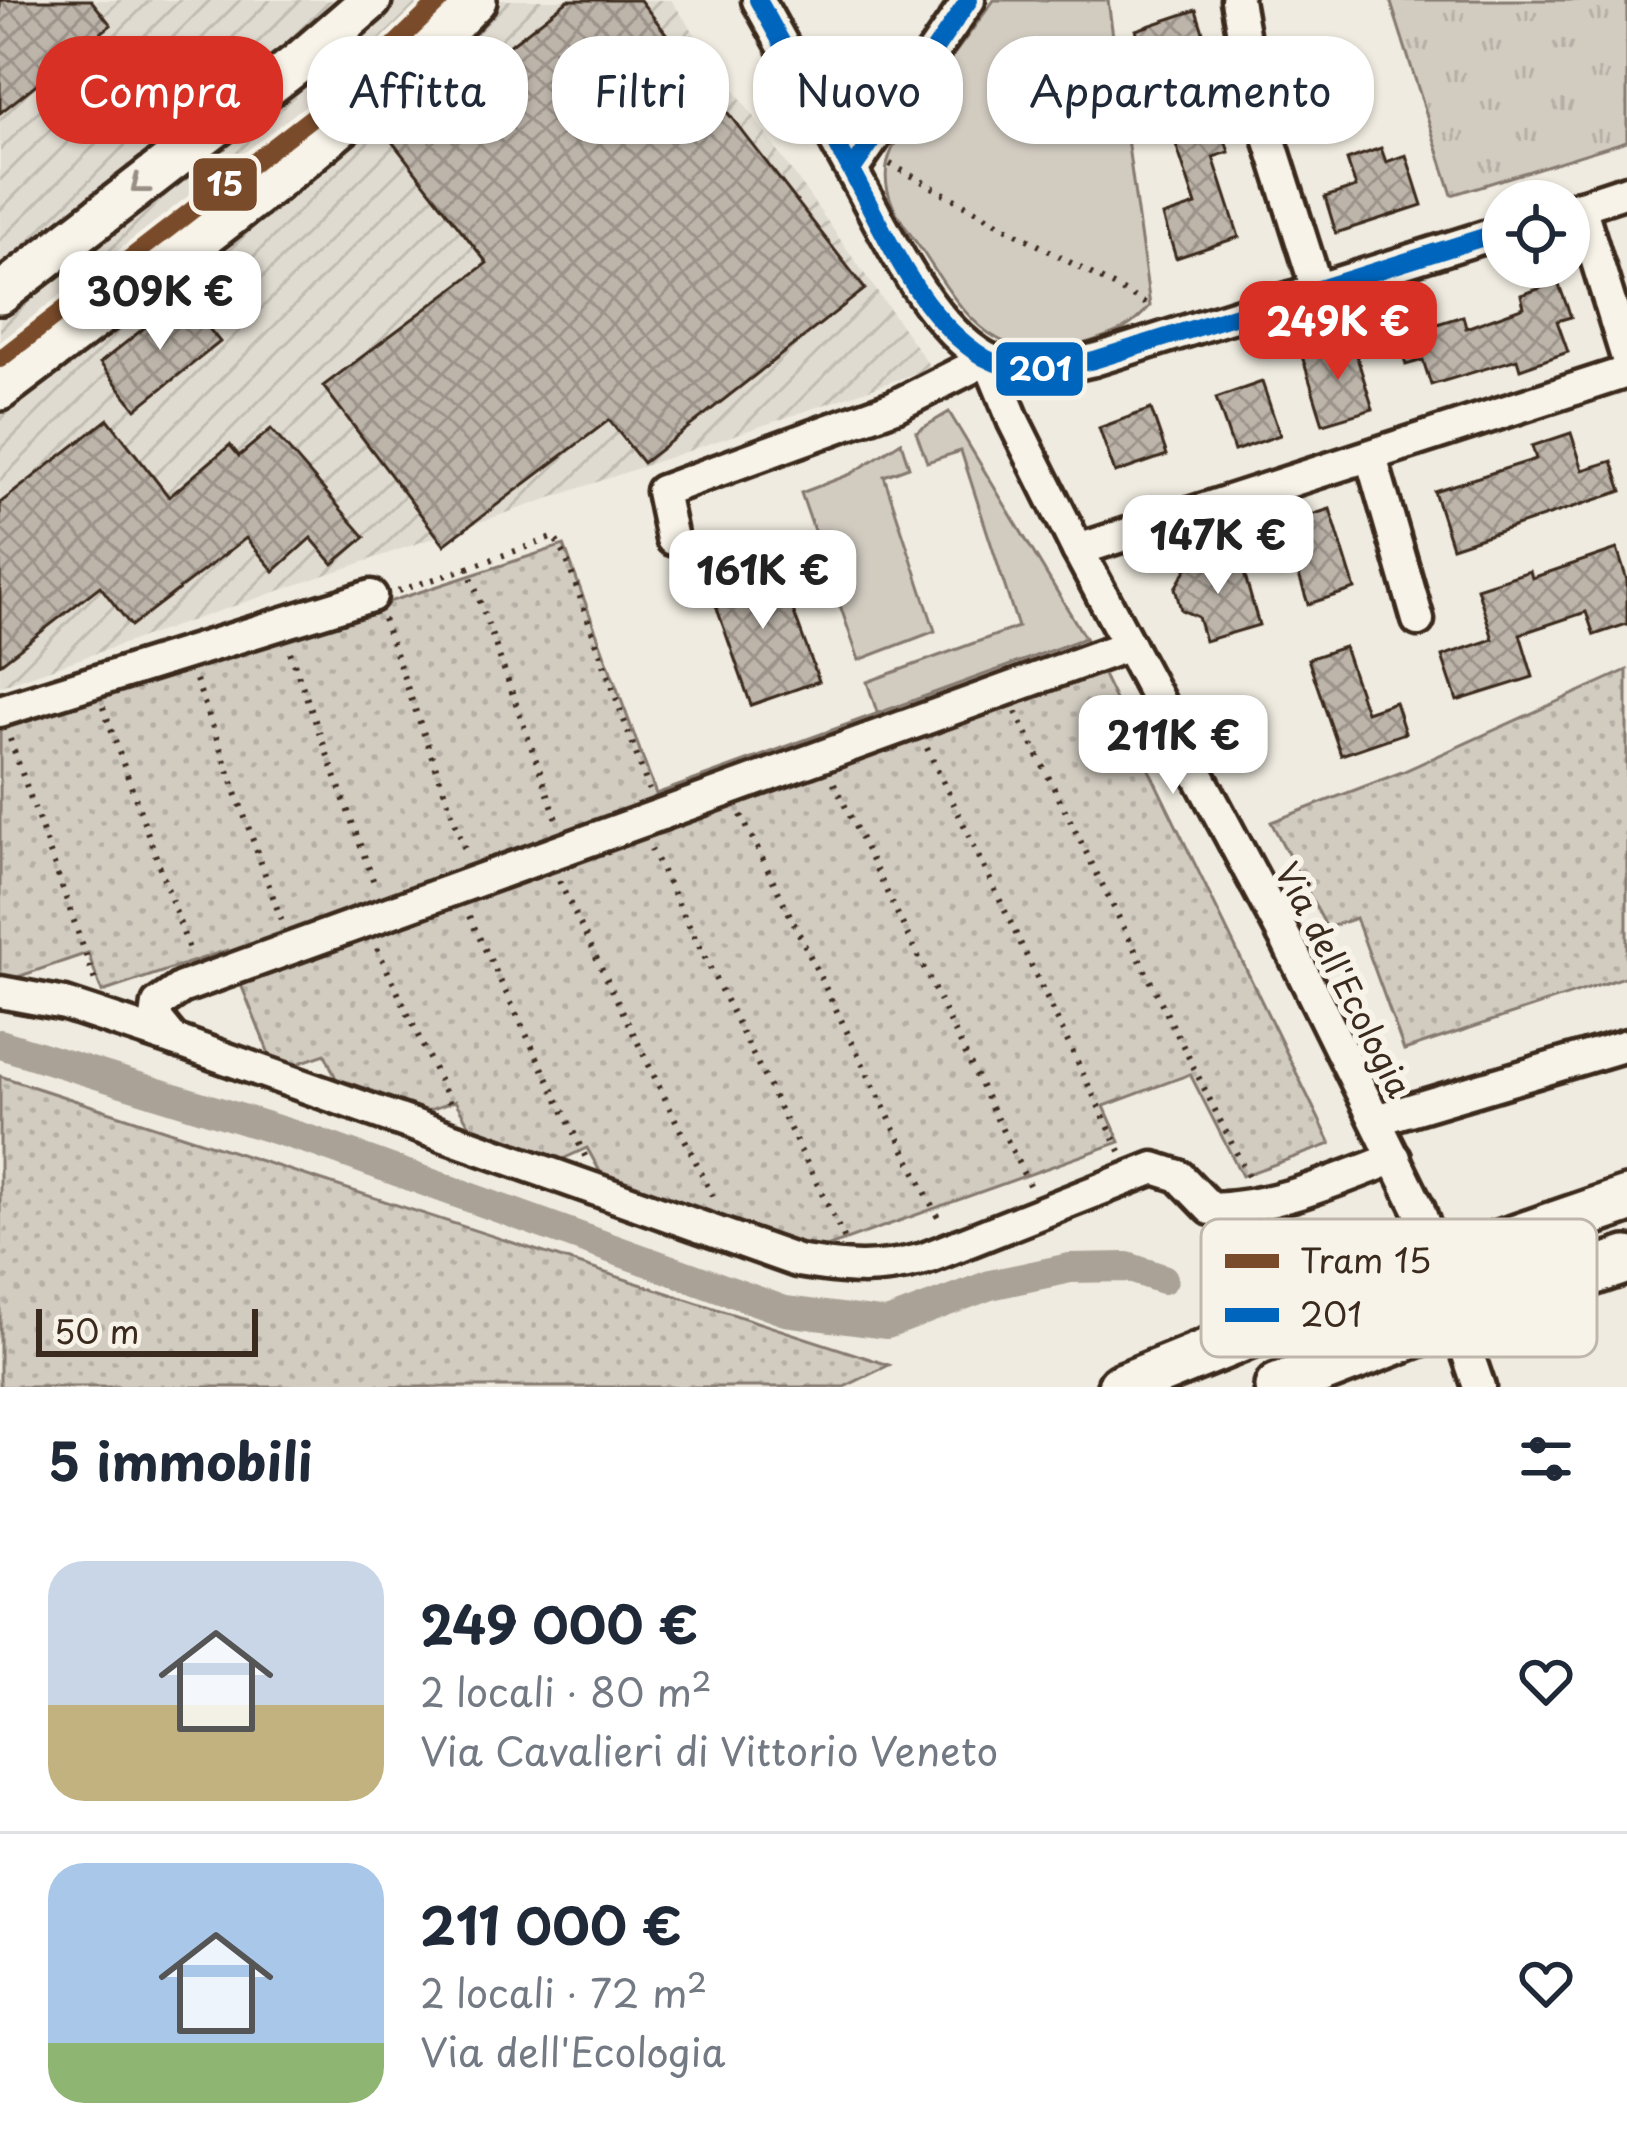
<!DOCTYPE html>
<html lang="it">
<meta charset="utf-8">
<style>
body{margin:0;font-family:"Playpen Sans",sans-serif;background:#f6f6f7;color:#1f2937;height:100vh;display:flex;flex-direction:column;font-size:45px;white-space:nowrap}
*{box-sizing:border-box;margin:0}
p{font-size:39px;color:#747a83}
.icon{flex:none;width:66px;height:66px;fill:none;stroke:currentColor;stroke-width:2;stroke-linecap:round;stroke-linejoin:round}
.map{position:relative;height:1387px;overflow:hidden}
.details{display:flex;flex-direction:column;background:#fff;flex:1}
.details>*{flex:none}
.hud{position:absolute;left:36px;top:36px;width:1557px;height:108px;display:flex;gap:24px}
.tools{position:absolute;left:1482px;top:180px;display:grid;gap:24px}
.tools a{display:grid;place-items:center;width:108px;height:108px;border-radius:50%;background:#fff;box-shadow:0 3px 9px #0004;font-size:60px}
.scale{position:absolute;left:36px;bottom:30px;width:222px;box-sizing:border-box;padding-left:12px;border:6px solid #3b2a1e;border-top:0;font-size:33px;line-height:42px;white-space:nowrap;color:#3b2a1e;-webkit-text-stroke:9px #f7f3e8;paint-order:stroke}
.price{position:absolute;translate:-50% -102px;padding:0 27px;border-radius:24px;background:#fff;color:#222;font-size:39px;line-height:78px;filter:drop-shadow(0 3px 6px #0008)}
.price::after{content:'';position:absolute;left:50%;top:72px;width:36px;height:27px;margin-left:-18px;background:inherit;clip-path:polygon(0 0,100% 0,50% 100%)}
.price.current{background:#d93025;color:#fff}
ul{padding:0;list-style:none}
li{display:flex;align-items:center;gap:36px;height:300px;padding:0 48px}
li+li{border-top:3px solid #e0e1e3}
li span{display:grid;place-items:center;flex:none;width:336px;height:240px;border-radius:36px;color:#555}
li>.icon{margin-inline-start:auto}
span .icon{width:144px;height:144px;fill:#fffc;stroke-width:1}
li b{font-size:51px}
h2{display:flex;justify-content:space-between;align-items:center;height:144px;padding:0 48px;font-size:51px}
.chip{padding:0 42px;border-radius:48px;background:#fff;box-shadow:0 3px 9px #0004;font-size:42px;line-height:108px}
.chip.current{background:#d93025;color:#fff}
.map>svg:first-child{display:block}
</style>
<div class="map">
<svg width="1627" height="1387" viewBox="0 0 1627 1387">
<defs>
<pattern id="industrial-furrows" width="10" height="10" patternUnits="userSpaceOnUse" patternTransform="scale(3)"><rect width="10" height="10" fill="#e0dbd0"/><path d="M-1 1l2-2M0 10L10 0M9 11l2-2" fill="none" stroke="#c1bcb2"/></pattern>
<pattern id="park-tufts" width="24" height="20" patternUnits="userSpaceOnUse" patternTransform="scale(3)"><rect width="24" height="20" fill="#d1cbc0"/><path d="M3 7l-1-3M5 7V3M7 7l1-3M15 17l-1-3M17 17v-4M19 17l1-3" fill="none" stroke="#b4aea5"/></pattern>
<pattern id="garden-dots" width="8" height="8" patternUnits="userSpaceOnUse" patternTransform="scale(3)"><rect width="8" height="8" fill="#d1cbc0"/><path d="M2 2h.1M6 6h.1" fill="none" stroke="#b4aea5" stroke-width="1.8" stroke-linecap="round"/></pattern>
<pattern id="building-cross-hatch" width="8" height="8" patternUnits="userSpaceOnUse" patternTransform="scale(3)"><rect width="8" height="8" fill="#bdb5aa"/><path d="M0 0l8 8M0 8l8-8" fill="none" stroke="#9b938a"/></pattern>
</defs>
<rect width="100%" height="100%" fill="#efebe0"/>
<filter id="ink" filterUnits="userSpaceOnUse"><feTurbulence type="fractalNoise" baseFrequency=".00833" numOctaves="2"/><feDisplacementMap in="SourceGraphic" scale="24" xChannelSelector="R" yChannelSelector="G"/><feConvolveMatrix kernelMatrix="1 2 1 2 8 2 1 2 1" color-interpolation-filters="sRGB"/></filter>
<g filter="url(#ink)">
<!-- industrial -->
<polygon fill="url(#industrial-furrows)" points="0,0 671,0 931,368 0,686"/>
<!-- grass -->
<g fill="#d1cbc0" stroke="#867a6f" stroke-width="3">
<path d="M994 0H1108L1150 306C1129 330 1118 332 1089 342 998 370 967 320 923 252 904 225 879 197 888 161 898 124 969 36 994 0Z"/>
<polygon points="949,412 1085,638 878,715 867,682 1018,627 961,451 927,462 916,432"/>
<polygon points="901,442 909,467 884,476 935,631 859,660 801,493 851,474"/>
</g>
<!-- park -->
<polygon fill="url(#park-tufts)" stroke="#867a6f" stroke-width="3" points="1390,0 1627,0 1627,141 1452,195"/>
<!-- garden -->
<g fill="url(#garden-dots)" stroke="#867a6f" stroke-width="3">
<polygon points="564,545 656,794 1085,638 1331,1144 1242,1176 1190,1074 1104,1106 1120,1142 821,1249 608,1186 587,1148 554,1163 477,1138 455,1101 413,1116 343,1094 325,1054 276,1071 227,950 102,992 88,953 0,983 0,728"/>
<polygon points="1627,670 1627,976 1404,1050 1356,918 1327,928 1271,822 1402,772"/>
<polygon points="0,1076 889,1365 844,1387 0,1387"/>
</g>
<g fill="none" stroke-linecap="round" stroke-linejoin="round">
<!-- canal -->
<polyline stroke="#aaa296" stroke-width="30" points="0,1044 316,1142 785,1311 887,1324 990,1285 1070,1268 1127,1267 1163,1279"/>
</g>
<!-- building -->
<g fill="url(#building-cross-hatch)" stroke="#3b2a1e" stroke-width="3">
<polygon points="0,0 91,0 111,25 0,113"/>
<polygon points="568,0 640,0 865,289 643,463 609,420 444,545 323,386 487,263 390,139"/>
<polygon points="1196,10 1211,57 1151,76 1136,30"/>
<polygon points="1335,53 1352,104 1309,119 1291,67"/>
<polygon points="1214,105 1229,152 1213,157 1239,237 1176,258 1163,216 1196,205 1168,120"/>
<polygon points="1381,148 1386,162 1406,155 1422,205 1336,233 1325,197 1356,187 1347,160"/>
<polygon points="1558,282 1571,317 1557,321 1568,352 1520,369 1517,359 1431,385 1423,360 1406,365 1398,336 1463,316 1466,328 1524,307 1521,295"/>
<polygon points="183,297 220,342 136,409 100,363"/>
<polygon points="1352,341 1373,409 1323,424 1302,356"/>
<polygon points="1262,382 1280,435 1234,451 1216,398"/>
<polygon points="1151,409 1167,455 1115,473 1099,428"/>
<polygon points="108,419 169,497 230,445 239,456 271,429 365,537 333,564 311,538 274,571 246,538 131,626 100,586 0,664 0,503"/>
<polygon points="1571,433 1583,470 1612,461 1622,491 1452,547 1434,491 1536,459 1532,446"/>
<polygon points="1330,509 1355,589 1308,604 1283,524"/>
<polygon points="1617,549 1627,580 1627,624 1594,635 1586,612 1520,634 1533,677 1457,701 1442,656 1493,639 1477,588 1530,571 1532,578"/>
<polygon points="1238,552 1259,625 1205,641 1198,617 1181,610 1175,588 1187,568"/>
<polygon points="774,558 819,681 751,705 708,583"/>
<polygon points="1344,647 1366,712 1395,702 1405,733 1341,755 1308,659"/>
</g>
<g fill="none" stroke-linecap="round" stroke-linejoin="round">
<defs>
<g id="minor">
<path d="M758 0C789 57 821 114 852 171 884 228 927 325 986 358 1021 377 1058 368 1094 360L1503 231"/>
<polyline points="1237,0 1252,84 1317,289"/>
<polyline points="852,170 969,0"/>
<polyline points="1580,206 1627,358"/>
<polyline points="1569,210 1627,191"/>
<polyline points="1371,457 1418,620"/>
<polyline points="672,539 662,491 895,406 988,359 1014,422 1078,550 1288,943 1418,1207 1479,1387"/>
<polyline points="1078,550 1627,372"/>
<polyline points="0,711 371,596"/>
<path d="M0 992 65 1004 174 1040 797 1261C846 1269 875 1272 924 1259L1154 1168 1179 1176 1211 1209C1276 1207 1334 1181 1395 1158"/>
<polyline points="174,1040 156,1018 158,1004 181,988 1129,645"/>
<polyline points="1376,1120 1627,1045"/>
</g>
<g id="major">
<polyline points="0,294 298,63 371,0"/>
<path d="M0 390C163 266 334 148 476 0"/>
</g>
<g id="highway">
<polyline points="1462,1257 1627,1200"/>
<polyline points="1481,1310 1627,1260"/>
<polyline points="1121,1387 1309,1311 1416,1273"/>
<polyline points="1278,1387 1435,1326"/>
</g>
</defs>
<!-- minor casing -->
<use href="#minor" stroke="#3b2a1e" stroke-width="39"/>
<!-- major casing -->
<use href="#major" stroke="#3b2a1e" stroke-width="48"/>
<!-- highway casing -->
<use href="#highway" stroke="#3b2a1e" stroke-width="54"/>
<!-- path -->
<g stroke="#3b2a1e" stroke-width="6" stroke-dasharray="3 9" stroke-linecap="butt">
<polyline points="835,72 860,112"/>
<polyline points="890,164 1150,306"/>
<polyline points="468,568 554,537 565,555 649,790"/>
<polyline points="398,591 468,568 559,825"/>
<polyline points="383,619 467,855"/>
<polyline points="290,652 376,888"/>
<polyline points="196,680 282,922"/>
<polyline points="103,707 191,955"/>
<polyline points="1016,712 1249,1178"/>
<polyline points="10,739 95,981"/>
<polyline points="927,748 1121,1153"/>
<polyline points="834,783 1030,1187"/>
<polyline points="741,815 941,1224"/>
<polyline points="651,849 845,1240"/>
<polyline points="559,881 716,1203"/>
<polyline points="469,916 586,1158"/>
<polyline points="377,948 453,1110"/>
</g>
<!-- minor -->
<use href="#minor" stroke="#f7f3e8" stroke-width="30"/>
<!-- major -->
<use href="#major" stroke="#f7f3e8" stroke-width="39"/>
<!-- highway -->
<use href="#highway" stroke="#f7f3e8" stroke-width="45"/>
<defs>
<g id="highway-bridge">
<polyline points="1416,1273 1462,1257"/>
<polyline points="1435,1326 1481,1310"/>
</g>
</defs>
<!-- highway-bridge casing -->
<use href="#highway-bridge" stroke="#3b2a1e" stroke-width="54" stroke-linecap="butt"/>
<!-- highway-bridge -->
<use href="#highway-bridge" stroke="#f7f3e8" stroke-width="45"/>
<defs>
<g id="bus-1">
<path d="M758 0C788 54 818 108 847 163 883 228 918 318 985 358 1019 377 1059 368 1094 360L1503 231"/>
<polyline points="852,170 969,0"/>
</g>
</defs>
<!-- bus-1 casing -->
<use href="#bus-1" stroke="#f7f3e8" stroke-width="27"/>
<!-- bus-1 -->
<use href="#bus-1" stroke="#0065bd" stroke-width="18"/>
<defs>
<polyline id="tram-1" points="0,359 351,87 441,0"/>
</defs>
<!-- tram-1 casing -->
<use href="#tram-1" stroke="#f7f3e8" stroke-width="27"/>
<!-- tram-1 -->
<use href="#tram-1" stroke="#7a4b2a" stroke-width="18"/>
</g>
<!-- one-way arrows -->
<defs><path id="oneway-chevron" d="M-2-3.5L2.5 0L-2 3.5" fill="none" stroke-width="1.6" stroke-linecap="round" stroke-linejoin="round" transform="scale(3)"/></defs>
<use stroke="#998e83" href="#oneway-chevron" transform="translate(139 186) rotate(142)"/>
</g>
<g text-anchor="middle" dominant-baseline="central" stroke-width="12" stroke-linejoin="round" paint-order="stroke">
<!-- street labels -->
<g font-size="33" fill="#3b2a1e" stroke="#f7f3e8">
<text transform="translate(1345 979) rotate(63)">Via dell'Ecologia</text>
</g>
</g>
<!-- legend -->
<rect x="1201" y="1219" width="396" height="138" rx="18" fill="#f7f3e8" stroke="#bfb7ab" stroke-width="3"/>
<rect x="1225" y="1254" width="54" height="14" fill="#7a4b2a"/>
<rect x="1225" y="1308" width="54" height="14" fill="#0065bd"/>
<g font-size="33" fill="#3b2a1e">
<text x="1300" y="1273">Tram 15</text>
<text x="1300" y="1327">201</text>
</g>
<g stroke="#f7f3e8" stroke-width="4.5">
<rect x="191" y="156" width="68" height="57" rx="12" fill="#7a4b2a"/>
<rect x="994" y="340" width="91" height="58" rx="12" fill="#0065bd"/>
</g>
<g font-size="33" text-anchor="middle" font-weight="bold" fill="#fff">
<text x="225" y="196">15</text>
<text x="1040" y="381">201</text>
</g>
</svg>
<div class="tools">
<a><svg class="icon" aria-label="locate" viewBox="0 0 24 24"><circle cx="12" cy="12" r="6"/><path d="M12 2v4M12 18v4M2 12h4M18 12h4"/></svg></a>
</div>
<div class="scale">50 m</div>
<b class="price" style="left:160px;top:353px">309K €</b>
<b class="price current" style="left:1338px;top:383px">249K €</b>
<b class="price" style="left:1218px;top:597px">147K €</b>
<b class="price" style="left:763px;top:632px">161K €</b>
<b class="price" style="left:1173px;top:797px">211K €</b>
<div class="hud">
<a class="chip current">Compra</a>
<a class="chip">Affitta</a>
<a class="chip">Filtri</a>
<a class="chip">Nuovo</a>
<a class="chip">Appartamento</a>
</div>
</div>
<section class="details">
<h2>5 immobili<svg class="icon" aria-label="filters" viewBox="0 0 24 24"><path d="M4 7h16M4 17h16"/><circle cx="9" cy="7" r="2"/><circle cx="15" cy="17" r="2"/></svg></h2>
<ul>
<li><span style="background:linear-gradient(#c9d6e8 60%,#c2b280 0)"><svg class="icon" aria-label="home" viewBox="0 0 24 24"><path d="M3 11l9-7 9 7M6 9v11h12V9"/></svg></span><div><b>249 000 €</b><p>2 locali · 80 m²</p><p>Via Cavalieri di Vittorio Veneto</p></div><svg class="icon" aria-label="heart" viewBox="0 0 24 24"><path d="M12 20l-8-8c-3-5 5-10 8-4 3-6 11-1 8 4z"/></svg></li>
<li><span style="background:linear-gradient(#a9c7e8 75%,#8fb573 0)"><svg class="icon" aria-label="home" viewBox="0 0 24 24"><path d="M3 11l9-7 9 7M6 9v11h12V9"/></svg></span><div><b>211 000 €</b><p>2 locali · 72 m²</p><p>Via dell'Ecologia</p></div><svg class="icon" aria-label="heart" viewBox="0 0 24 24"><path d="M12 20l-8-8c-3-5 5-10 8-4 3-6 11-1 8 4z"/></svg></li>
</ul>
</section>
